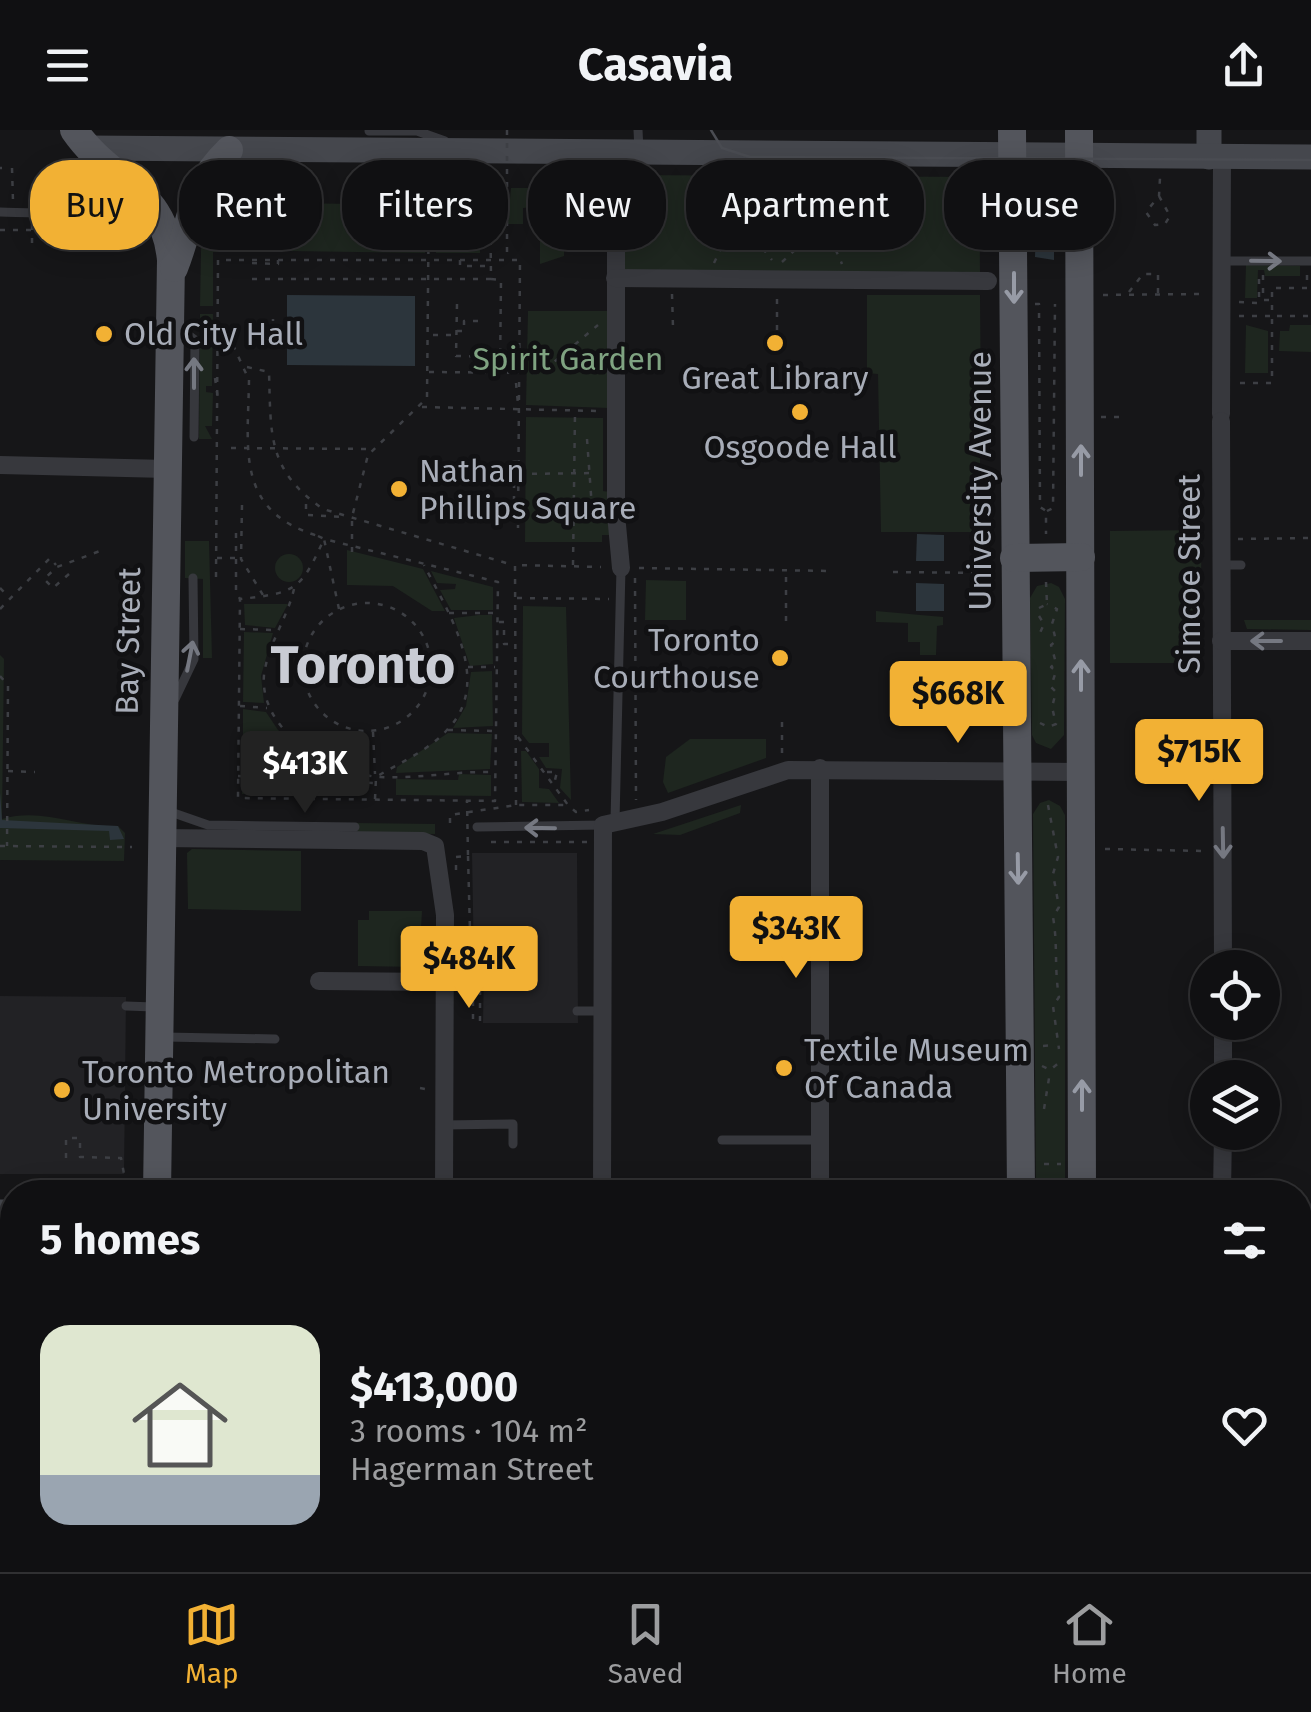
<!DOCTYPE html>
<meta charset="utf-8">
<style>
body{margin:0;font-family:"Fira Sans",sans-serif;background:#1e1e20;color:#f1f3f6;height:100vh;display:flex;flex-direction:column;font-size:38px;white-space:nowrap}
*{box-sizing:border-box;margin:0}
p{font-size:32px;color:#9c9d9f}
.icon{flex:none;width:55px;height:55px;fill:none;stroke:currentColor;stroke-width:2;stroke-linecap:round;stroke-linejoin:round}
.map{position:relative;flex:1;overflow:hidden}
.sheet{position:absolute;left:0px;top:1050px;width:1312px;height:392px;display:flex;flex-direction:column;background:#101012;border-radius:40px 40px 0 0;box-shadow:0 5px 25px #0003,0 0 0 2px #303032}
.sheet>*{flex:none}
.top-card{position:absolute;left:30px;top:30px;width:1252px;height:90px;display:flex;gap:20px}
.buttons{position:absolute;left:1190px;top:820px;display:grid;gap:20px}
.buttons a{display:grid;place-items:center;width:90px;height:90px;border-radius:50%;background:#101012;box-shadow:0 5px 25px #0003,0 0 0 2px #303032;font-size:50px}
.price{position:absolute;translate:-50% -85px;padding:0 22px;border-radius:10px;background:#f2b134;color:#111;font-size:32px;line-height:65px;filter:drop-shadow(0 2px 5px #0008)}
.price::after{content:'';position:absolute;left:50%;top:60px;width:30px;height:22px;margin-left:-15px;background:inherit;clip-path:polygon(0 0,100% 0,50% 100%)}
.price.on{background:#222;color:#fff}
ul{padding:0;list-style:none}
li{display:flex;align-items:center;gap:30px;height:250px;padding:0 40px}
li+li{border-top:2px solid #303032}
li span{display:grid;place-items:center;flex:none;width:280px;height:200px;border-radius:30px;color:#555}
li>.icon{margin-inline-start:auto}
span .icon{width:120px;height:120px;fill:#fffc;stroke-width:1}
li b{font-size:42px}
h2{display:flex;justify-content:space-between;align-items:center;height:120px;padding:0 40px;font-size:42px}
.pill{padding:0 35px;border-radius:40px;background:#101012;box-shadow:0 5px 25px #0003,0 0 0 2px #303032;font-size:35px;line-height:90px}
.pill.on{background:#f2b134;color:#111}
header{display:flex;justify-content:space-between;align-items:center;height:130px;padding:0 40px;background:#101012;font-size:45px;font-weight:700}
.dock{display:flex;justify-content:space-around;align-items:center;height:140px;border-top:2px solid #303032;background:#101012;font-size:28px;color:#9c9d9f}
.dock a{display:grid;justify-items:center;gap:5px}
.dock .on{color:#f2b134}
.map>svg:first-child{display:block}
</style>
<header><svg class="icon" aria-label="menu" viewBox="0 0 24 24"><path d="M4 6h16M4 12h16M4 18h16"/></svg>Casavia<svg class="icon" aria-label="share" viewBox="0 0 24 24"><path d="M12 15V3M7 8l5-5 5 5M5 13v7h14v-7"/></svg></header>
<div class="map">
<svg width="1311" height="1442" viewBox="0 0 1311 1442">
<rect width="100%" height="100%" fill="#161618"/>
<!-- built -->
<g fill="#222225">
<polygon points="472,723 577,723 578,893 483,893 484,836 474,836"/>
<polygon points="0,866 126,867 124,1044 0,1044"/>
<rect x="627" y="1430" width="172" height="12"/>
</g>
<!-- green -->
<g fill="#1e261f">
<polygon points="73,43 98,62 97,70 66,75 64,48"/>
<polygon points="626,45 979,47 980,142 621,141"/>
<polygon points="511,58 533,58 533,77 523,78 523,94 495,94 496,69 510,69"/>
<polygon points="202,69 236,70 236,77 241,77 241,84 215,84 219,122 213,122 213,176 200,176"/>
<polygon points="287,73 426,75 425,123 287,121"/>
<polygon points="436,75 480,75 480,92 464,92 464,98 480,99 480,123 436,123"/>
<polygon points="114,77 127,84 130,98 73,98 74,89"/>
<polygon points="551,98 564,98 564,126 540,134 540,106 550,106"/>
<polygon points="72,103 129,103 139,110 101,110 100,118 72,118"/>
<polygon points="1246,135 1300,136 1300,146 1265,146 1264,140 1258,140 1257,168 1245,168"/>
<polygon points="867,165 980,165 981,281 972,282 972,310 980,310 980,389 973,390 973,402 881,402 878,244 867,243"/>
<polygon points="528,181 608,181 609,278 526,275"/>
<polygon points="200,184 213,184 212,256 206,256 206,262 213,263 212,296 205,296 212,309 199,309"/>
<polygon points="1246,195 1268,201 1268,243 1245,243"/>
<polygon points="1290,195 1311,195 1311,222 1279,221 1280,201 1289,201"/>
<polygon points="526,287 603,288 603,361 610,362 609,405 602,405 602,412 525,412"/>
<polygon points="1202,400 1199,533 1110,533 1110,401"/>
<polygon points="185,411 209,411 212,528 203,528 203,449 185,448"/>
<polygon points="347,420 423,439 445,481 432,481 393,456 347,455"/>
<circle cx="289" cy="438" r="14"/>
<polygon points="431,441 493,457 493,480 451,480 440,460 455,459 456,454 437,453"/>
<polygon points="646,450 686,451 686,490 645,490"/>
<polygon points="1051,453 1059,457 1065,469 1064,605 1051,619 1036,613 1032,605 1030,468 1037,456"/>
<polygon points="244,474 288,474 275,498 245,495"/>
<polygon points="523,476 566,477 571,670 560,658 562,639 546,638 539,627 549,627 549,613 529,613 522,604"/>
<polygon points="876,481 943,487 943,495 937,496 936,525 920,525 920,512 908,512 908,493 876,492"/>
<polygon points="479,485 492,485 493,534 470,536 454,488"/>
<polygon points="1244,490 1311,490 1311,500 1247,499"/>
<polygon points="244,502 273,503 261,546 264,573 243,572"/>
<path d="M0 525 4 529 2 689C43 677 78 698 118 696L125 703 124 731 0 730Z"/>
<polygon points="492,541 493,596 453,598 466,576 471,542"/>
<polygon points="920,561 937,561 936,590 907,591 907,571 920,571"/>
<polygon points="243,579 266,582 278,600 297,616 357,650 289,649 288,644 243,643"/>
<polygon points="448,603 492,604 490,639 396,643 397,637"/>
<polygon points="690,609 766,609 766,628 668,663 663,652 666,627"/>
<polygon points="521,621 526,621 539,639 539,658 549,659 559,673 522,672"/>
<polygon points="459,644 491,645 491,666 396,665 396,649 458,650"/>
<polygon points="242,649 270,649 271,655 357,655 357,664 242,664"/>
<polygon points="1049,670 1060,676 1065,685 1065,1062 1036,1062 1033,684 1040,673"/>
<polygon points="741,675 740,683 680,705 653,704"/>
<polygon points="355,693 435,694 435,704 355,703"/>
<polygon points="192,719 301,721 301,781 188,779 187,723"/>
<polygon points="369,781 422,781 419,837 358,836 358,790 369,790"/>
</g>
<!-- water -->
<g fill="#2c353c">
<polygon points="1046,53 1054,59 1054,130 1035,127 1037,59"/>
<polygon points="287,165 415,166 415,236 287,235"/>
<polygon points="917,404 944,405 944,431 916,431"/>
<polygon points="916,453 944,454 944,481 916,481"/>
<polygon points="0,662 2,690 118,696 124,709 110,710 109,701 0,698"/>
</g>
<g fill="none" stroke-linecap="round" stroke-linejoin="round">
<!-- path -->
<g stroke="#3d3f44" stroke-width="2.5" stroke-dasharray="5 8" stroke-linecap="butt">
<polyline points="0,38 2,38"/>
<polyline points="12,38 13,71"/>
<polyline points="712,44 720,65 772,130"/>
<polyline points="429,59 482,60"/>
<polyline points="1159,66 1170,86 1165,94 1155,95 1146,82 1159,66 1160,48"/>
<polyline points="52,71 53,38"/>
<polyline points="118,84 126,99"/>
<polyline points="825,96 842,134"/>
<polyline points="0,100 130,100 133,93"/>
<polyline points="32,113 32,94"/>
<polyline points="460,130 460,136 489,136"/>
<polyline points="782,132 836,82 844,56 839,43"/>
<polyline points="252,133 278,134 278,130"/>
<polyline points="714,133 736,87"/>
<polyline points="1263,145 1263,170 1270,170"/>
<polyline points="252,149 491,149 490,51"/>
<polyline points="491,149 501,150 500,241"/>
<polyline points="1129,162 1143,144 1158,144"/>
<polyline points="1158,163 1158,138"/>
<polyline points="672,164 673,197"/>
<polyline points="1103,165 1206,164"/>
<polyline points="1239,172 1259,173 1259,146"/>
<polyline points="1035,174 1039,174 1040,377 1046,381 1046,404"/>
<polyline points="1239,186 1272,186 1272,158 1307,158 1307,141"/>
<polyline points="777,200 777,167"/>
<polyline points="457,201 464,201 464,191 480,191"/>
<polyline points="273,204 273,189"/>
<polyline points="433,205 451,205"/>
<polyline points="233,215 249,250"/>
<path d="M247 237 269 242C271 305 267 340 323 379L513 435"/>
<polyline points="429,242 541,243 598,195"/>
<polyline points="215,248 218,269"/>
<polyline points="516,253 518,274"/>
<polyline points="1240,253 1272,253 1272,186 1311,186"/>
<polyline points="422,277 599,281"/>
<polyline points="1101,287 1119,287"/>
<polyline points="587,309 593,392 598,392 597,380 592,380"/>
<polyline points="231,318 374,319"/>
<polyline points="512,332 519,331"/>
<polyline points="519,344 597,343"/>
<polyline points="514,353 514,371 519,371"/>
<polyline points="306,374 306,385 346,387"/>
<polyline points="242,375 241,429 263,465"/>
<polyline points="1047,381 1053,378 1055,174"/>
<polyline points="236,403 236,462 240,469"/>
<path d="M318 406 324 409C301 460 296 463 240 469L238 668 495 671 498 452 324 409 339 479"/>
<polyline points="1238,409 1311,408"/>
<polyline points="352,422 352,387 368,325 427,268 429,51"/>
<polyline points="217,428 235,428"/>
<polyline points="573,435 575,283"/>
<polyline points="639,438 833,441"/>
<polyline points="893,442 991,443"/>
<polyline points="69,444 53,458 44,449 57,437 100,421"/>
<polyline points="635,448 636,670"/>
<polyline points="0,458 9,467"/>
<path d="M294 459C287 489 268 514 264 545 259 601 330 644 380 647 419 649 455 641 494 642"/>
<polyline points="517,468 609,469"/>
<circle cx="367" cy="537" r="64"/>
<polyline points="1039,478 1047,474 1046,452"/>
<polyline points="0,479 50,428 56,435"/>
<polyline points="449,483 496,483"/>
<polyline points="1039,486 1044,494 1039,505"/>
<polyline points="786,491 786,441"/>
<polyline points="499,492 504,492 504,514 514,514"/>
<polyline points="240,499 275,500"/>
<polyline points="468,537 495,537"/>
<polyline points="0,546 8,555 7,716"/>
<polyline points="240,576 267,578"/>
<polyline points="1040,593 1048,597 1056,594 1052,577 1056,562 1051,557 1056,541 1051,537 1056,533 1051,515 1056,511 1052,494 1057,479 1047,474"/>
<polyline points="448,600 494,601"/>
<polyline points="373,602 375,644"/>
<polyline points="518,607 568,675 576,682 589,680"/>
<polyline points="782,623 782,590"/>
<polyline points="8,641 35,642"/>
<polyline points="547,642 557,642 554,654"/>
<polyline points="238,646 374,653"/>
<path d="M375 669 376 647C399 633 428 621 447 600 494 552 448 482 424 435"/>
<polyline points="516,675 515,435 601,437"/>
<path d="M1048 675 1058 727 1053 744 1059 777 1053 787C1058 815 1054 838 1059 867L1053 876 1059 919"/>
<polyline points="450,693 450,685 516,675 568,675"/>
<polyline points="491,712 588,712"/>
<polyline points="0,716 132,717"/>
<polyline points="1105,719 1204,721"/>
<polyline points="468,726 471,839 480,839 480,891 473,891"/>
<polyline points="456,740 456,727"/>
<polyline points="473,889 473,863"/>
<polyline points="1043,916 1056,915"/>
<polyline points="1042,936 1050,940 1060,932"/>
<polyline points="420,958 425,959"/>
<polyline points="1044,979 1050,942"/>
<polyline points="66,1028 66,1008 80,1008 80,1027 121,1028 124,1044"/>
<polyline points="1044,1034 1061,1034"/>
<polyline points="0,1151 12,1151"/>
<polyline points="622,1430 622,1442"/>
<polyline points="816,1430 816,1442"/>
<polyline points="593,1442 593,1430"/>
</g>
<!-- lane -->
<g stroke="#37383d" stroke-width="9">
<polyline points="638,0 639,20"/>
<polyline points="369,1 417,1 445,11"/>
<path d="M0 82C48 83 91 88 132 60"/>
<polyline points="1221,131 1311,131"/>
<polyline points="174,195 195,210 194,307"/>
<polyline points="1221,435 1241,435"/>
<polyline points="175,569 194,529 193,448"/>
<polyline points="165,680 208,695 355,697"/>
<polyline points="615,691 621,438"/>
<polyline points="477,697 603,695"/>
<polyline points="126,876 154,877"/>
<polyline points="577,881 602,881"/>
<polyline points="165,907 275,909"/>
<polyline points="444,995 513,994 513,1014"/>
<polyline points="722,1010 819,1010"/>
<polyline points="1300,1255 1311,1255"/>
<polyline points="0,1403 12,1403"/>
<polyline points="70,1442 70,1430"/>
<polyline points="298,1442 298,1430"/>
</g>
<!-- street -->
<g stroke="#37383d" stroke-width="18">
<polyline points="616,22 616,384 621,438"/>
<polyline points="615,148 988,151"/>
<polyline points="1221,284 1222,27"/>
<polyline points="1221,291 1223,838"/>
<polyline points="0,335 167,339"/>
<polyline points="1221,511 1311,511"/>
<polyline points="820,638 820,1062"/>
<polyline points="160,708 423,711 435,716 445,785 444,1062"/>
<polyline points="319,851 445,852"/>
<polyline points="1223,948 1223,892"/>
<polyline points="602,1062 603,695 662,682 788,640 1082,642"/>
<polyline points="1222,1062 1223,1002"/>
<polyline points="0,1267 12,1267"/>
<polyline points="1223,1430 1224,1442"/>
<polyline points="442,1442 442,1430"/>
</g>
<!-- secondary -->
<g stroke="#45474d" stroke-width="25">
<polyline points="1209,0 1209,27"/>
<polyline points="87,18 1311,27"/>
<polyline points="0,1082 12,1082"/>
<polyline points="1300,1125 1311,1125"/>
</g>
<!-- primary -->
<g stroke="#53555c" stroke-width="28">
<path d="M74 0C111 54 164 56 171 130L157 1062"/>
<polyline points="1012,0 1021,1062"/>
<polyline points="1079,0 1082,1062"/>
<path d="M174 138C194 88 188 60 229 20"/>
<polyline points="1014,428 1081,427"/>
<polyline points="151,1442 151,1430"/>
<polyline points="1024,1442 1024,1430"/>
<polyline points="1081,1442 1081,1430"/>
</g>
<!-- tram -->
<g stroke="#4a4c52" stroke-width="2.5">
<polyline points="711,0 722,18 750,27 1311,30"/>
<polyline points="0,1078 12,1079"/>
<polyline points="1300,1121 1311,1121"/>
</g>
<!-- path-bridge -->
<g stroke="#3d3f44" stroke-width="2.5" stroke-dasharray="5 8" stroke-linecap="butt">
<polyline points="507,0 507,128"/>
<polyline points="457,174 456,226 518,227"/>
<path d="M249 250C248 320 235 381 318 406"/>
<polyline points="216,447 218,130 520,130 518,398"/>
<polyline points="456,727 468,726 467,671"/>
</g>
</g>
<!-- one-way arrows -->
<defs><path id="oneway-shaft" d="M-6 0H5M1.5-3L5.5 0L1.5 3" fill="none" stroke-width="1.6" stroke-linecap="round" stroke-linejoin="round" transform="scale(2.5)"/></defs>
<g stroke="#757881">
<use href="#oneway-shaft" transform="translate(1266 131) rotate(1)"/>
<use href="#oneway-shaft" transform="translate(194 243) rotate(-90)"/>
<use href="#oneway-shaft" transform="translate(1266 511) rotate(-180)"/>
<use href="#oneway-shaft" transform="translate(190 526) rotate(-79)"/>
<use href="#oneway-shaft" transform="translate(540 698) rotate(-179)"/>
<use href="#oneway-shaft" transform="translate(1223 713) rotate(89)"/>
</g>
<g stroke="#979ba6">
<use href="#oneway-shaft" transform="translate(1014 158) rotate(90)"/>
<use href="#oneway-shaft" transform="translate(1081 330) rotate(-90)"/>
<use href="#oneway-shaft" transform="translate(1081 545) rotate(-90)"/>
<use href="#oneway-shaft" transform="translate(1018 739) rotate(89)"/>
<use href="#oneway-shaft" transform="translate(1082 965) rotate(-90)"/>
</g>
<!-- markers -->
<g fill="#f2b134" stroke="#111113" stroke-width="4">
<circle cx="104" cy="204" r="10"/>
<circle cx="775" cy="213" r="10"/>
<circle cx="800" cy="282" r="10"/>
<circle cx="399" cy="359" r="10"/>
<circle cx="780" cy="528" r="10"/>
<circle cx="784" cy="938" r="10"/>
<circle cx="62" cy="960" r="10"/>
</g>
<g text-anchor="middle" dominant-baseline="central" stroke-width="9" stroke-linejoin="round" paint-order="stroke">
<!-- poi labels -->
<g font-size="32" fill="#a8adb8" stroke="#111113" text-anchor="start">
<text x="124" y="204">Old City Hall</text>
<text x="775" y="248" text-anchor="middle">Great Library</text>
<text x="800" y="317" text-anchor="middle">Osgoode Hall</text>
<text x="419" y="341">Nathan<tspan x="419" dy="37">Phillips Square</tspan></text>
<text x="760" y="510" text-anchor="end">Toronto<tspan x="760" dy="37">Courthouse</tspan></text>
<text x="804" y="920">Textile Museum<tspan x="804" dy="37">Of Canada</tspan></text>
<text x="82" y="942">Toronto Metropolitan<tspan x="82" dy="37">University</tspan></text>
</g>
<!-- park labels -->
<g font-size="32" fill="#7fa381" stroke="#111113">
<text x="568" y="229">Spirit Garden</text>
</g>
<!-- street labels -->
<g font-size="32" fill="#a8adb8" stroke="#111113">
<text transform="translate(980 351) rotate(-90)">University Avenue</text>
<text transform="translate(1189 444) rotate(-90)">Simcoe Street</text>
<text transform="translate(128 511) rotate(-89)">Bay Street</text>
</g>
<!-- town labels -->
<g font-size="52" font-weight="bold" fill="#c9ccd4" stroke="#111113">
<text x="363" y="535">Toronto</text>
</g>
</g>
</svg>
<div class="buttons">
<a><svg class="icon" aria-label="locate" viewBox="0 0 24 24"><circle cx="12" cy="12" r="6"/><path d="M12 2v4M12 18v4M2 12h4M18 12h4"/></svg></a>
<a><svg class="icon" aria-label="layers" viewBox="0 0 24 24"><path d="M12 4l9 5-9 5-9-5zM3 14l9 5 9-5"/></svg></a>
</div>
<b class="price" style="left:958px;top:616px">$668K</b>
<b class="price" style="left:1199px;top:674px">$715K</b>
<b class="price on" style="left:305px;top:686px">$413K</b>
<b class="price" style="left:796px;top:851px">$343K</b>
<b class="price" style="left:469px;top:881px">$484K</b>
<div class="top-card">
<a class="pill on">Buy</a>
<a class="pill">Rent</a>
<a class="pill">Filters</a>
<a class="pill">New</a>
<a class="pill">Apartment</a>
<a class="pill">House</a>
</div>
<section class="sheet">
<h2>5 homes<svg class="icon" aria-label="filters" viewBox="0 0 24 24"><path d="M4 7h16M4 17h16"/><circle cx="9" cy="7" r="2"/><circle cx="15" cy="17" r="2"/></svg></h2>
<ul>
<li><span style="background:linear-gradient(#dfe7d0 75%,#9aa5b1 0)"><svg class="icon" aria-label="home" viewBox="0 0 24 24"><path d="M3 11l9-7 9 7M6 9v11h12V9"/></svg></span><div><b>$413,000</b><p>3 rooms · 104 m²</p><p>Hagerman Street</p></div><svg class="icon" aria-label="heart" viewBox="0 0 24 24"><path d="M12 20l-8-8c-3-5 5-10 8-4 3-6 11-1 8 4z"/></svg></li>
</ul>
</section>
</div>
<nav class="dock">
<a class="on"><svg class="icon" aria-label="map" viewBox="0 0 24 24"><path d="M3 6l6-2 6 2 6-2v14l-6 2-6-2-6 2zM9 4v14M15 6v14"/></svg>Map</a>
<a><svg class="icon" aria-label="saved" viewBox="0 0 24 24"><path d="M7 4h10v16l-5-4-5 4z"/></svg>Saved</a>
<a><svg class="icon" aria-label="home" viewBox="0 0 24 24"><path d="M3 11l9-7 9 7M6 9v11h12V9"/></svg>Home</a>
</nav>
